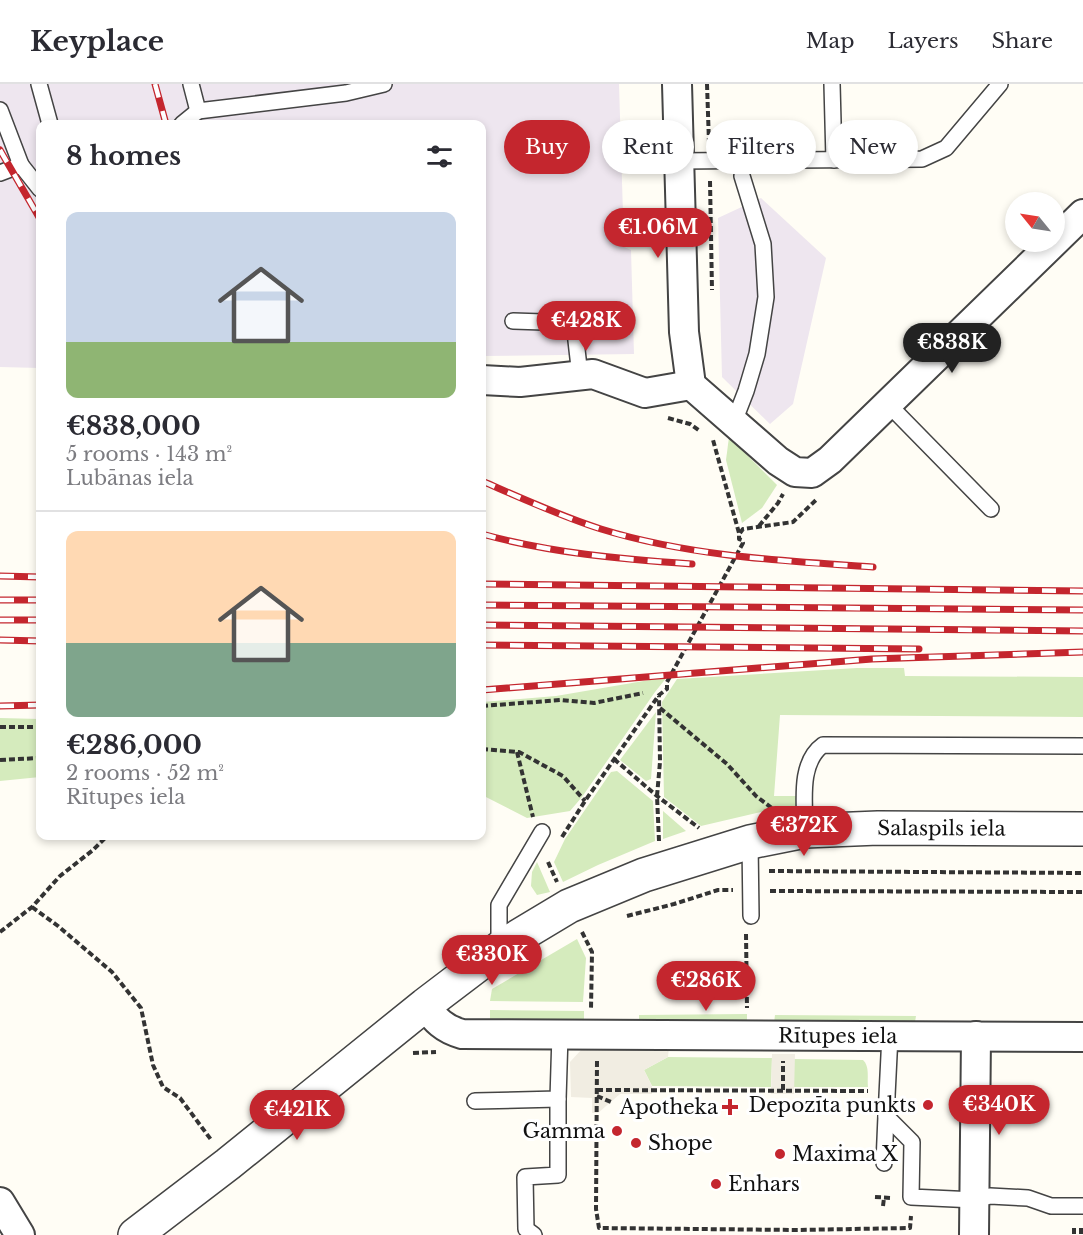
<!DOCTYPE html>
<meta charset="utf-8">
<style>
body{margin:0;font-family:"Libre Baskerville",serif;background:#f2f2f3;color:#2b2b33;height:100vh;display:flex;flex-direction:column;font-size:22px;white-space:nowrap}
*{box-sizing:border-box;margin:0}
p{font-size:20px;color:#7c7c81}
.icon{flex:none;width:33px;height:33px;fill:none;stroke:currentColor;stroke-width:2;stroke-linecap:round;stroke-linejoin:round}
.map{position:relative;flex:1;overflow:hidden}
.details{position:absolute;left:36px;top:36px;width:450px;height:720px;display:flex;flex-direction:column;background:#fff;border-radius:12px;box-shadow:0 3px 9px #0003}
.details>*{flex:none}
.top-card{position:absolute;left:504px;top:36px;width:489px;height:54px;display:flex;gap:12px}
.needle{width:39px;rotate:300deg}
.tools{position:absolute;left:1005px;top:108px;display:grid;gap:12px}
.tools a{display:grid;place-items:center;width:60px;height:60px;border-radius:50%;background:#fff;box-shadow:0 3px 9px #0003;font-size:30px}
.price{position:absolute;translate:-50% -51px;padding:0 14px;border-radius:21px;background:#c4262e;color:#fff;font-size:20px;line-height:39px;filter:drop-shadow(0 2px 3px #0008)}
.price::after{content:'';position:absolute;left:50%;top:36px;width:18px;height:14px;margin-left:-9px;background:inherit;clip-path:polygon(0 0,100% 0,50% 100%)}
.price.on{background:#222;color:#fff}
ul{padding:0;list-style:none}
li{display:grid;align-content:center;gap:12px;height:318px;padding:0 30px}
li+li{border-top:2px solid #e1e1e2}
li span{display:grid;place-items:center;height:186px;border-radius:12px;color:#555}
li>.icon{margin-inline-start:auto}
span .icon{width:108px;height:108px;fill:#fffc;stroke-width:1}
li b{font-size:26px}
h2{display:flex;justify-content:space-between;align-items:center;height:72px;padding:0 30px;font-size:26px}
.tag{padding:0 21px;border-radius:27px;background:#fff;box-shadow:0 3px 9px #0003;font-size:21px;line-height:54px}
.tag.on{background:#c4262e;color:#fff}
header{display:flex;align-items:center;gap:36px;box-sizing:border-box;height:84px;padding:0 30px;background:#fff;border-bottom:2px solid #e1e1e2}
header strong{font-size:28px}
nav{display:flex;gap:33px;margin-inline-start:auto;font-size:21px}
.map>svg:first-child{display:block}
</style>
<header>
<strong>Keyplace</strong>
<nav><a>Map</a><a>Layers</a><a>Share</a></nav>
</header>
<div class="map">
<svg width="1083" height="1151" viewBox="0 0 1083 1151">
<rect width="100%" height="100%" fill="#fffdf5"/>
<!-- industrial -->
<g fill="#eee6ef">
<polygon points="0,0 619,0 624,163 631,166 634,270 482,272 482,40 40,40 40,284 0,283"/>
<polygon points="761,114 826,174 793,320 770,340 722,293 718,134"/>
</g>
<!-- green -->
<g fill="#d5ebbd">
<polygon points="729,353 777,401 762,424 742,439 726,376"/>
<polygon points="857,584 904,584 905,592 1083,593 1083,633 780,631 774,712 798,712 798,723 774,725 701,742 664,713 662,618 677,595"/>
<polygon points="667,593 655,608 582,713 570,727 527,734 482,711 482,618 556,612"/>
<polygon points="656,628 651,695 646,697 620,676"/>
<polygon points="0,634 40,635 40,693 0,697"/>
<polygon points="617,687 653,717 655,757 598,781 563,798 554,778 565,755 611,688"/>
<polygon points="663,727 686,747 663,755"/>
<polygon points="537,778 550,808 537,811 531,802 532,788"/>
<polygon points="577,855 586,874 583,918 490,917 492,905"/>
<polygon points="490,926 584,927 584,937 490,937"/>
<polygon points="747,930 747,938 639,938 639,931"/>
<polygon points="775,931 916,932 915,938 774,939"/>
<polygon points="668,973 772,974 771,1003 652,1002 644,986"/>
<path d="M794 975 863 976C870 982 867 995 868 1003H794Z"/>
</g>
<!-- plaza -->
<g fill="#f1ede2">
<polygon points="669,963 668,973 644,986 652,1002 652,1010 620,1010 598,1029 592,1029 592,1014 571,1013 570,978 582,965"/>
<polygon points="772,970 795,970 794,1010 771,1010"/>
</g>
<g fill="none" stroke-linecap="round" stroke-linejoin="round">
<defs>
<g id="service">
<polyline points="39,0 50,40"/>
<polyline points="191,0 198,27 346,9 384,0"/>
<polyline points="832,0 834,76"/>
<polyline points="0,26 21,81 0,89"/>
<polyline points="182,40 198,27"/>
<polyline points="679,77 922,75 946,64 1000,0"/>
<polyline points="21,81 40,105"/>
<polyline points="513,237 574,239 580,292"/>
<polyline points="888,320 991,425"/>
<polyline points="734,338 746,307 757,270 766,213 763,160 742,92"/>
<path d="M805 747C805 720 798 679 823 661L1083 662"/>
<polyline points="750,758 751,832"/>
<polyline points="504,861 499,849 499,821 542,748"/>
<polyline points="890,951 886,1032 912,1058 911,1113 975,1116 990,1112 1028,1114 1051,1122 1083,1122"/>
<polyline points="475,1017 558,1015 560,951"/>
<polyline points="884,1079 886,1032"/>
<polyline points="534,1151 526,1145 525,1093 558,1091 558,1015"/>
</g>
<g id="minor">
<polyline points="677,0 684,248 691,301 778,377 795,388 812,389 830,376 1083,130"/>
<polyline points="482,296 520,298 593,290 645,309 691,301"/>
<path id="s1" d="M425 921C435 936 444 945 462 950L1083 953"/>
<polyline points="0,1118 20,1151"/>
<polyline points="974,1151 976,952"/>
</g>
<g id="tertiary">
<path id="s2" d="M135 1151 228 1080 425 921 504 861 569 822 644 791 750 758 805 747 878 744 1083 745"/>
</g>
</defs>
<!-- service casing -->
<use href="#service" stroke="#444" stroke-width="18"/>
<!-- minor casing -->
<use href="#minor" stroke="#444" stroke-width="32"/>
<!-- tertiary casing -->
<use href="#tertiary" stroke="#444" stroke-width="36"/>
<!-- path -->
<g stroke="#333" stroke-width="4" stroke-dasharray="6 3" stroke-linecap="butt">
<polyline points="707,0 709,59"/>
<polyline points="710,97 712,206"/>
<polyline points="668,334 690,340 700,347"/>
<polyline points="759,442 778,419 783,410"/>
<polyline points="740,449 743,445 793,438 817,415"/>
<polyline points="482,622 561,616 594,619 643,609"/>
<polyline points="660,624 727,680 756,712 773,725"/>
<polyline points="0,643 40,643"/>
<polyline points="482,665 519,668 563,692 585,717"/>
<polyline points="517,668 533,733"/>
<polyline points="614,675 657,712 699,744"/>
<polyline points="0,676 40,674"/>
<polyline points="562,753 585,717 659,611 667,605 667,598 743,459 742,456 739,455 739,449 713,356"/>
<polyline points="659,757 657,712 660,678 659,612"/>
<polyline points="548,778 557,798"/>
<polyline points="769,787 1083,789"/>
<polyline points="770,807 1083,808"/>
<polyline points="32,823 58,842 112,888 141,924 153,981 163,1003 180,1014 212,1057"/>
<polyline points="627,832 674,820 718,806 733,806"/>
<polyline points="0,848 32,823 60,792 93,766 107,752"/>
<polyline points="582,848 592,868 591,925"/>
<polyline points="746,850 747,924"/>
<polyline points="413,969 436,968"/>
<polyline points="597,977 596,1125 599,1144 797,1146 910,1144 911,1132"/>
<polyline points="597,1006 868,1007"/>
<polyline points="783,1006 783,977"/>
<polyline points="597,1012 611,1018"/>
<polyline points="875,1113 892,1114"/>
<polyline points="883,1122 884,1114"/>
<polyline points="1074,1150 1074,1142"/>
<polyline points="1081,1150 1081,1142"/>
</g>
<!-- service -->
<use href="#service" stroke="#fff" stroke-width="15"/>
<!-- minor -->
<use href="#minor" stroke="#fff" stroke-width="28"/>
<!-- tertiary -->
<use href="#tertiary" stroke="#fff" stroke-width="33"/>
<defs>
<g id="rail">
<polyline points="155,0 166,40"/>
<polyline points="0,66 40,135"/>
<path d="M482 397C521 414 560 432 601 445 688 472 783 477 873 483"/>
<path d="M482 450C551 469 620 475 692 480"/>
<polyline points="0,492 40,493"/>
<polyline points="482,500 1083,507"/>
<polyline points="0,516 40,516"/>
<polyline points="482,521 1083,526"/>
<polyline points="0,536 40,536"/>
<polyline points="482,541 1083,547"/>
<polyline points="0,556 40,557"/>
<polyline points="482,561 919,565"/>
<polyline points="482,606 872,575 1083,568"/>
<polyline points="0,622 40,621"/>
</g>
</defs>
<!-- rail casing -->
<use href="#rail" stroke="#c4262e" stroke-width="7"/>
<!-- rail -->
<use href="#rail" stroke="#fff" stroke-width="4.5" stroke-dasharray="14" stroke-linecap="butt"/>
</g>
<!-- markers -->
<g fill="#c4262e" stroke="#fff" stroke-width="2">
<circle cx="928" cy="1021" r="6"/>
<path d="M727 1014h6v6h6v6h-6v6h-6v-6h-6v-6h6z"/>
<circle cx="617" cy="1047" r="6"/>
<circle cx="636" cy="1059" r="6"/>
<circle cx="780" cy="1070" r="6"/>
<circle cx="716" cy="1100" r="6"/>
</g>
<g text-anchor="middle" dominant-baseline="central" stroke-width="6" stroke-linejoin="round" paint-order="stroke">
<!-- street labels -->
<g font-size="20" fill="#111" stroke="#fff">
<text stroke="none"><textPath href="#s2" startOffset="930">Salaspils iela</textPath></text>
<text stroke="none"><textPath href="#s1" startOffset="424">Rītupes iela</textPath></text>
</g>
<!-- poi labels -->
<g font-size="20" fill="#111" stroke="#fff" text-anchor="end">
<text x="916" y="1021">Depozīta punkts</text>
<text x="718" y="1023">Apotheka</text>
<text x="605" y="1047">Gamma</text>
<text x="648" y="1059" text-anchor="start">Shope</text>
<text x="792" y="1070" text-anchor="start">Maxima X</text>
<text x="728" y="1100" text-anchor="start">Enhars</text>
</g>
</g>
</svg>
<div class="tools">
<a><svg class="needle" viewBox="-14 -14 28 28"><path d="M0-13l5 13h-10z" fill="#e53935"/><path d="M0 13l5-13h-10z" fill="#7c7c81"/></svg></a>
</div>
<b class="price" style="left:658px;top:175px">€1.06M</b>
<b class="price" style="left:586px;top:268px">€428K</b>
<b class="price on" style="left:952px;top:290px">€838K</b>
<b class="price" style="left:804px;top:773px">€372K</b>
<b class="price" style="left:492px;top:902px">€330K</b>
<b class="price" style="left:706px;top:928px">€286K</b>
<b class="price" style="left:999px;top:1052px">€340K</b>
<b class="price" style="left:297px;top:1057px">€421K</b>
<div class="top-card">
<a class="tag on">Buy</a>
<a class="tag">Rent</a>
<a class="tag">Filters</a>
<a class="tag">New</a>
</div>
<section class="details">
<h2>8 homes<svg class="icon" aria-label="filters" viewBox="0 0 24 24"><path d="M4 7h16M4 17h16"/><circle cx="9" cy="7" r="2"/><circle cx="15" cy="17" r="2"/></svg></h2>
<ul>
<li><span style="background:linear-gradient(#c9d6e8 70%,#8fb573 0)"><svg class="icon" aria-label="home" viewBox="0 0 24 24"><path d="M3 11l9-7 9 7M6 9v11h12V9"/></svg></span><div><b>€838,000</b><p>5 rooms · 143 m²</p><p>Lubānas iela</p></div></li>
<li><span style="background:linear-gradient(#ffd9b3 60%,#7fa58c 0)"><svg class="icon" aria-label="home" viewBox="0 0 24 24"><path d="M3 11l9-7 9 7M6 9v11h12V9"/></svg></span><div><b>€286,000</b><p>2 rooms · 52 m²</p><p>Rītupes iela</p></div></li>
</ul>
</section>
</div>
